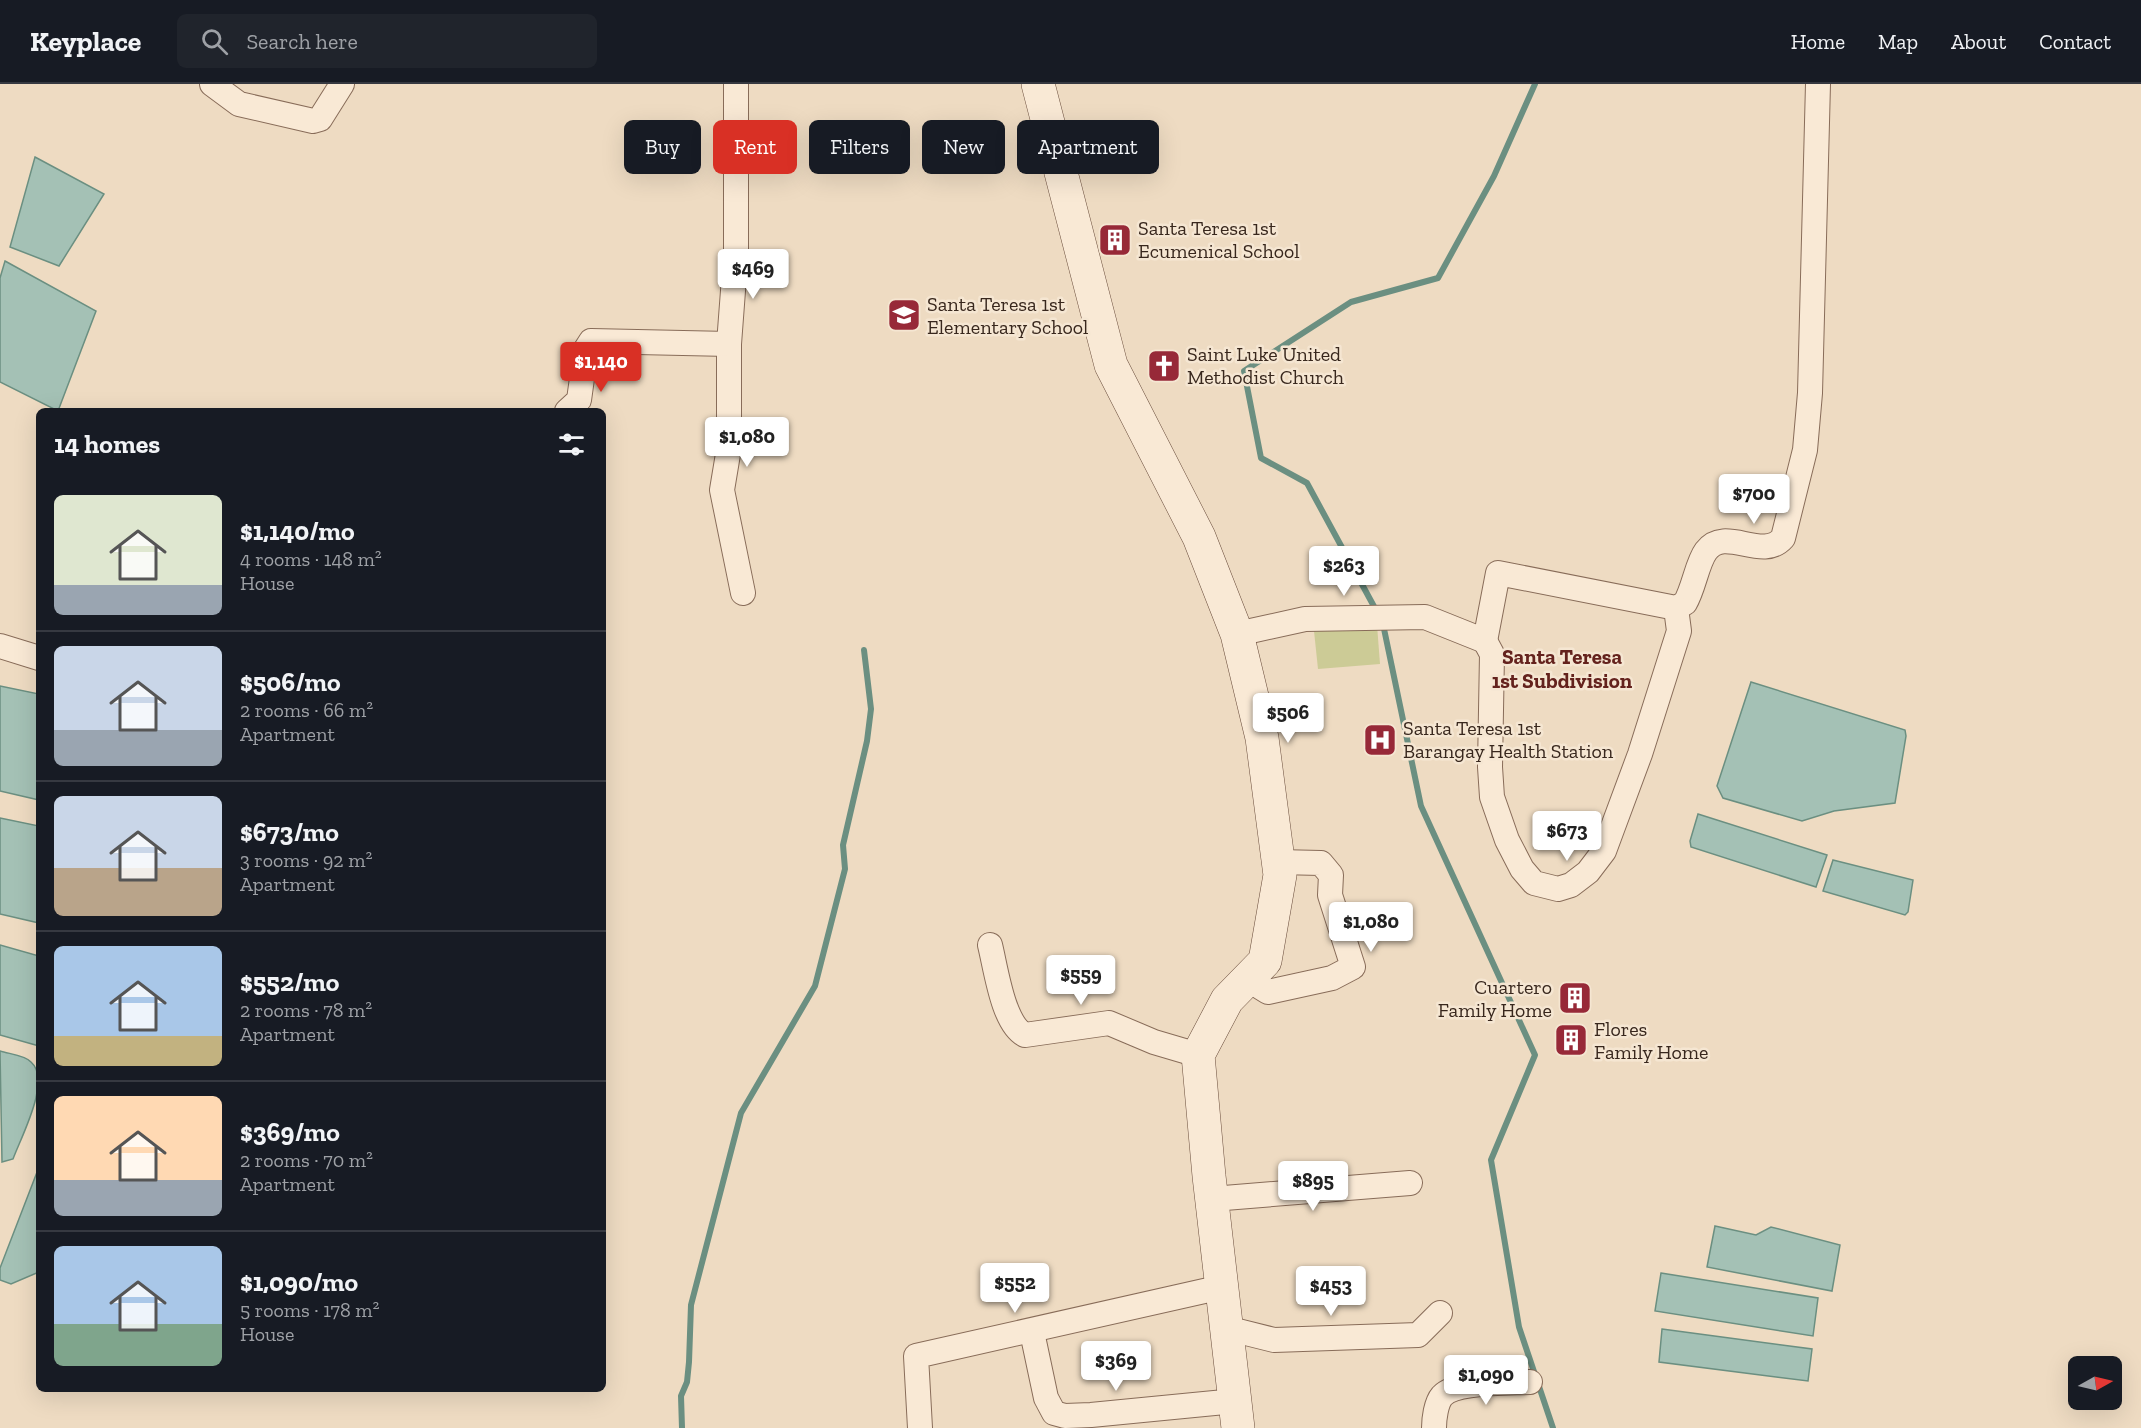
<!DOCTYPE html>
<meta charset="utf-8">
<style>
body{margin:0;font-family:"Zilla Slab",serif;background:#20242c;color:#f1f3f6;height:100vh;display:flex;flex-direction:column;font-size:22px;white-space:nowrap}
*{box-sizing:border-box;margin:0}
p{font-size:20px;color:#9ea1a6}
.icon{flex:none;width:33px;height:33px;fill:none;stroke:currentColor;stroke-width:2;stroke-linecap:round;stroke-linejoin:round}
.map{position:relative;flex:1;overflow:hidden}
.drawer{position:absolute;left:36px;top:324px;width:570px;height:984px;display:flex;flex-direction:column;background:#171b24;border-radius:9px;box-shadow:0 6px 24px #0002}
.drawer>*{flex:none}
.guide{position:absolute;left:624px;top:36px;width:570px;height:54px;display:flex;gap:12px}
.needle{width:39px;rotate:82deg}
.fabs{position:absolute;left:2068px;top:1272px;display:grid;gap:12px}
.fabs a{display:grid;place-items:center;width:54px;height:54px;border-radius:9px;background:#171b24;box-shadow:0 6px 24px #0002;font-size:30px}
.price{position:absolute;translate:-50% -51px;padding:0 14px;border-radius:6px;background:#fff;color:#222;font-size:20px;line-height:39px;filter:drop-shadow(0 2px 3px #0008)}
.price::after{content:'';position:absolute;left:50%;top:36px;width:18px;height:14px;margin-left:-9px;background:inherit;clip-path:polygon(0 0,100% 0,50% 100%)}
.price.current{background:#d93025;color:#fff}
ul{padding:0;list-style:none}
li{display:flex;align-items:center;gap:18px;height:150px;padding:0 18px}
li+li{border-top:2px solid #363941}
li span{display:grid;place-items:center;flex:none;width:168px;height:120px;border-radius:9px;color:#555}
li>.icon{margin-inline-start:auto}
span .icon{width:72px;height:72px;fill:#fffc;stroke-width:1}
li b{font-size:26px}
h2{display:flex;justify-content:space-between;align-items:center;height:72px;padding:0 18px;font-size:26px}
.chip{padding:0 21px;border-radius:9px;background:#171b24;box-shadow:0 6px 24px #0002;font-size:21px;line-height:54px}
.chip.current{background:#d93025;color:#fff}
header{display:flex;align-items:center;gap:36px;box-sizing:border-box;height:84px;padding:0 30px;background:#171b24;border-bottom:2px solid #363941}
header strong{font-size:28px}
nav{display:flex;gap:33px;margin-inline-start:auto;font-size:21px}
.search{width:420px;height:54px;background:#20242c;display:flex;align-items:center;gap:15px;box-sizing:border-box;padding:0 21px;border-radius:9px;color:#9ea1a6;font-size:22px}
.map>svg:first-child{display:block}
</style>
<header>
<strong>Keyplace</strong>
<div class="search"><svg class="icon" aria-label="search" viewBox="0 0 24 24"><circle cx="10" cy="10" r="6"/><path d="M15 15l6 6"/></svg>Search here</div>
<nav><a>Home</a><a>Map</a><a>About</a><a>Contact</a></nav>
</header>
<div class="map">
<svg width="2141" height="1344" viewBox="0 0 2141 1344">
<rect width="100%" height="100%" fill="#eedbc2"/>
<!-- garden -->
<polygon fill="#cccb96" points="1377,541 1380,580 1318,585 1314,547"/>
<!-- water -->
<g fill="#a4c1b5" stroke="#6b8f81" stroke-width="1.5">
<polygon points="35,73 104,110 59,182 10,163"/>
<polygon points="5,177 96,227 58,327 0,298 0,194"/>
<polygon points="1751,598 1905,646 1906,652 1895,719 1834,727 1802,737 1723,714 1717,702"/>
<polygon points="0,602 39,610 39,716 0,707"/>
<polygon points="1698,730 1827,771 1816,803 1691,763 1690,757"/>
<polygon points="0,734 39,742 39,839 0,830"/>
<polygon points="1833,776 1913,796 1908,828 1905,831 1823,807"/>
<polygon points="0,861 39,872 39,962 0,951"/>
<path d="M0 967C9 970 25 971 31 978 52 996 21 1053 13 1075L2 1078Z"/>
<polygon points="39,1083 39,1188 11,1200 0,1196 0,1184"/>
<polygon points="1715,1142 1756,1151 1771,1143 1840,1161 1832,1207 1707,1183"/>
<polygon points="1661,1189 1818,1214 1813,1252 1655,1227"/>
<polygon points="1662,1245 1812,1265 1808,1297 1659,1278"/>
</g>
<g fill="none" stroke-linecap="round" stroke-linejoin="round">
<!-- stream -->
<g stroke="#6b8f81" stroke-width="6">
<polyline points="1377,528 1307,399 1261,374 1244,287 1351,218 1438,194 1494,92 1535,0"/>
<polyline points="1383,540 1421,722 1535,971 1491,1076 1519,1243 1553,1344"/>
<polyline points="682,1344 681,1312 687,1298 689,1278 691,1221 741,1029 815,902 845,785 843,761 867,657 871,625 864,566"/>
</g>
<defs>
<g id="street">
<polyline points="212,0 239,20 313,37 320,35 342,0"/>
<polyline points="729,260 729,364 722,406 743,509"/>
<polyline points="567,327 579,316 583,287 582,271 591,257 729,260 736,167 736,0"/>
<path d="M1237 550 1305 535 1425 533 1485 557 1498 489 1676 524 1685 519C1694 504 1697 479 1706 467 1725 441 1762 478 1783 454L1805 366 1810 309 1818 0"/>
<polyline points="1485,557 1492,570 1490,683 1492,713 1507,756 1522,785 1534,799 1558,805 1571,801 1588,788 1604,767 1640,670 1679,547 1676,524"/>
<polyline points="0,562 39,574"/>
<path d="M990 861C996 885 1003 940 1025 951L1109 939 1154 958 1198 971"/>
<polyline points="1247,895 1268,908 1332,894 1353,883 1330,811 1331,791 1321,779 1278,778"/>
<polyline points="1212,1115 1410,1099"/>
<polyline points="1226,1244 1274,1256 1418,1251 1440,1229"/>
<polyline points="1032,1248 1046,1314 1054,1329 1065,1332 1091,1331 1235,1317"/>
<polyline points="920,1344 916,1272 1222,1203"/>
<path d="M1434 1344C1434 1335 1436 1319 1442 1312 1456 1297 1509 1299 1530 1298"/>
</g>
<polyline id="secondary" points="1038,0 1111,281 1199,453 1237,550 1262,654 1280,791 1265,877 1227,916 1198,971 1209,1092 1238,1344"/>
</defs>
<!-- street casing -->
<use href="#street" stroke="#886c59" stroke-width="26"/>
<!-- secondary casing -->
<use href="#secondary" stroke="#6a4d3c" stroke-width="34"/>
<!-- street -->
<use href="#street" stroke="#f9e9d5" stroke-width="24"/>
<!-- secondary -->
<use href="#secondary" stroke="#f9e9d5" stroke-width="33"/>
</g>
<!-- icons -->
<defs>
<symbol id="building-square" viewBox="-11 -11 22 22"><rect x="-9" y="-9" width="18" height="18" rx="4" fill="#972938" stroke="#f5e6d2"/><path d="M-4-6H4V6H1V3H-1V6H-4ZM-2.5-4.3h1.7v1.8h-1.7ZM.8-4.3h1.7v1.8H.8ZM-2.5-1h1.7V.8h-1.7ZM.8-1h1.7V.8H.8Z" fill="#fff"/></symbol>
<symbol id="school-square" viewBox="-11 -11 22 22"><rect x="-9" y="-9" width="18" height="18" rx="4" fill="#972938" stroke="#f5e6d2"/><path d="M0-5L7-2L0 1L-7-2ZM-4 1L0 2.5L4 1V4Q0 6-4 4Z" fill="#fff"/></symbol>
<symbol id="church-square" viewBox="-11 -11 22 22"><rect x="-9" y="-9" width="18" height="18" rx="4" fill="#972938" stroke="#f5e6d2"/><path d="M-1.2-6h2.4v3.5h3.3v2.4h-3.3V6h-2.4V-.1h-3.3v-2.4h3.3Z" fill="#fff"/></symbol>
<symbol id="hospital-square" viewBox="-11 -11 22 22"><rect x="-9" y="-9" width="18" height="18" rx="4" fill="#972938" stroke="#f5e6d2"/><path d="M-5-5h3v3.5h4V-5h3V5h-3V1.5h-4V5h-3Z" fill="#fff"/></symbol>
</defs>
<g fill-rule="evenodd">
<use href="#building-square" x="1096" y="137" width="38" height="38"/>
<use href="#school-square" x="885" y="212" width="38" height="38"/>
<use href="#church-square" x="1145" y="263" width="38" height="38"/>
<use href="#hospital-square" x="1361" y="637" width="38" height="38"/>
<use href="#building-square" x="1556" y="895" width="38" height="38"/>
<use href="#building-square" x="1552" y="937" width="38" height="38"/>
</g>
<g text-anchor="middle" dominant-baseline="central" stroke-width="5" stroke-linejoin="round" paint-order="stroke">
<!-- poi labels -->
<g font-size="20" fill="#38271d" stroke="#f5e6d2" text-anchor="start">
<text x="1138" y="144">Santa Teresa 1st<tspan x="1138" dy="23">Ecumenical School</tspan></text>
<text x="927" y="220">Santa Teresa 1st<tspan x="927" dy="23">Elementary School</tspan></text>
<text x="1187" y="270">Saint Luke United<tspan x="1187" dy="23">Methodist Church</tspan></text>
<text x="1403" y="644">Santa Teresa 1st<tspan x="1403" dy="23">Barangay Health Station</tspan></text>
<text x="1552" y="903" text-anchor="end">Cuartero<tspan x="1552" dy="23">Family Home</tspan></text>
<text x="1594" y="945">Flores<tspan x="1594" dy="23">Family Home</tspan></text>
</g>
<!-- neighbourhood labels -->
<g font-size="21" font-weight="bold" fill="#64221d" stroke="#f5e6d2">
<text x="1562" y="572">Santa Teresa<tspan x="1562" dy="24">1st Subdivision</tspan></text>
</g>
</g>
</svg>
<div class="fabs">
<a><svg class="needle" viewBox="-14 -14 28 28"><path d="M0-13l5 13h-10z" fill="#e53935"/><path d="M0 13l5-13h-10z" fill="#9ea1a6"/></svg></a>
</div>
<b class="price" style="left:753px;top:216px">$469</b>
<b class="price current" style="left:601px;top:309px">$1,140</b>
<b class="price" style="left:747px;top:384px">$1,080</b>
<b class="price" style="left:1754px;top:441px">$700</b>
<b class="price" style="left:1344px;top:513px">$263</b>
<b class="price" style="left:1288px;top:660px">$506</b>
<b class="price" style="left:1567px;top:778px">$673</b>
<b class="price" style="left:1371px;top:869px">$1,080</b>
<b class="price" style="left:1081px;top:922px">$559</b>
<b class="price" style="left:1313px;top:1128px">$895</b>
<b class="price" style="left:1015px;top:1230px">$552</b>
<b class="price" style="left:1331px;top:1233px">$453</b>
<b class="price" style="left:1116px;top:1308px">$369</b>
<b class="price" style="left:1486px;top:1322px">$1,090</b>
<div class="guide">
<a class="chip">Buy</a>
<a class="chip current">Rent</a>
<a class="chip">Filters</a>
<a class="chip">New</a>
<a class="chip">Apartment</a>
</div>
<section class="drawer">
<h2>14 homes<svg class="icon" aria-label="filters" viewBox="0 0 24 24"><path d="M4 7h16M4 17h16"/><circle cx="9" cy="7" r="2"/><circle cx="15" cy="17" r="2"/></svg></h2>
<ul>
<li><span style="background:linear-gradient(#dfe7d0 75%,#9aa5b1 0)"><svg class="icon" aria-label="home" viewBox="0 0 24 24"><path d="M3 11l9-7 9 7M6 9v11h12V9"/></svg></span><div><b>$1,140/mo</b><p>4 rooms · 148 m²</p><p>House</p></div></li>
<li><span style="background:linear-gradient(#c9d6e8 70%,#9aa5b1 0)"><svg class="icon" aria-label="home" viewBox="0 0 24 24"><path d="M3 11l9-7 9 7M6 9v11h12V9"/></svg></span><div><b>$506/mo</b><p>2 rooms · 66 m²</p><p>Apartment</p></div></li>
<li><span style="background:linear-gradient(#c9d6e8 60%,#b9a48a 0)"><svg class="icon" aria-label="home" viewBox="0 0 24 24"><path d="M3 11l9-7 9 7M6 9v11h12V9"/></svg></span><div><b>$673/mo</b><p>3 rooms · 92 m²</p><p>Apartment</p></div></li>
<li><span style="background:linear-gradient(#a9c7e8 75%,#c2b280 0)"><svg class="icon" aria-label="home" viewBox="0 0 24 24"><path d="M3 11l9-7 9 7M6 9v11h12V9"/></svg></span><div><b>$552/mo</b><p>2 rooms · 78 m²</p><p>Apartment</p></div></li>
<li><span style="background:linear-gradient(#ffd9b3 70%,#9aa5b1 0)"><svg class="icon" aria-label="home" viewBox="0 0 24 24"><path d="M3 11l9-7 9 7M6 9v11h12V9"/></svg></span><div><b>$369/mo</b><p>2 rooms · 70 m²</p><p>Apartment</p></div></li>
<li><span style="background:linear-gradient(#a9c7e8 65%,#7fa58c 0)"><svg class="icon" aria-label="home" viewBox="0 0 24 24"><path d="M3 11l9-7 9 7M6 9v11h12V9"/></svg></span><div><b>$1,090/mo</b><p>5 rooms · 178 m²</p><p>House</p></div></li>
</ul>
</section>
</div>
